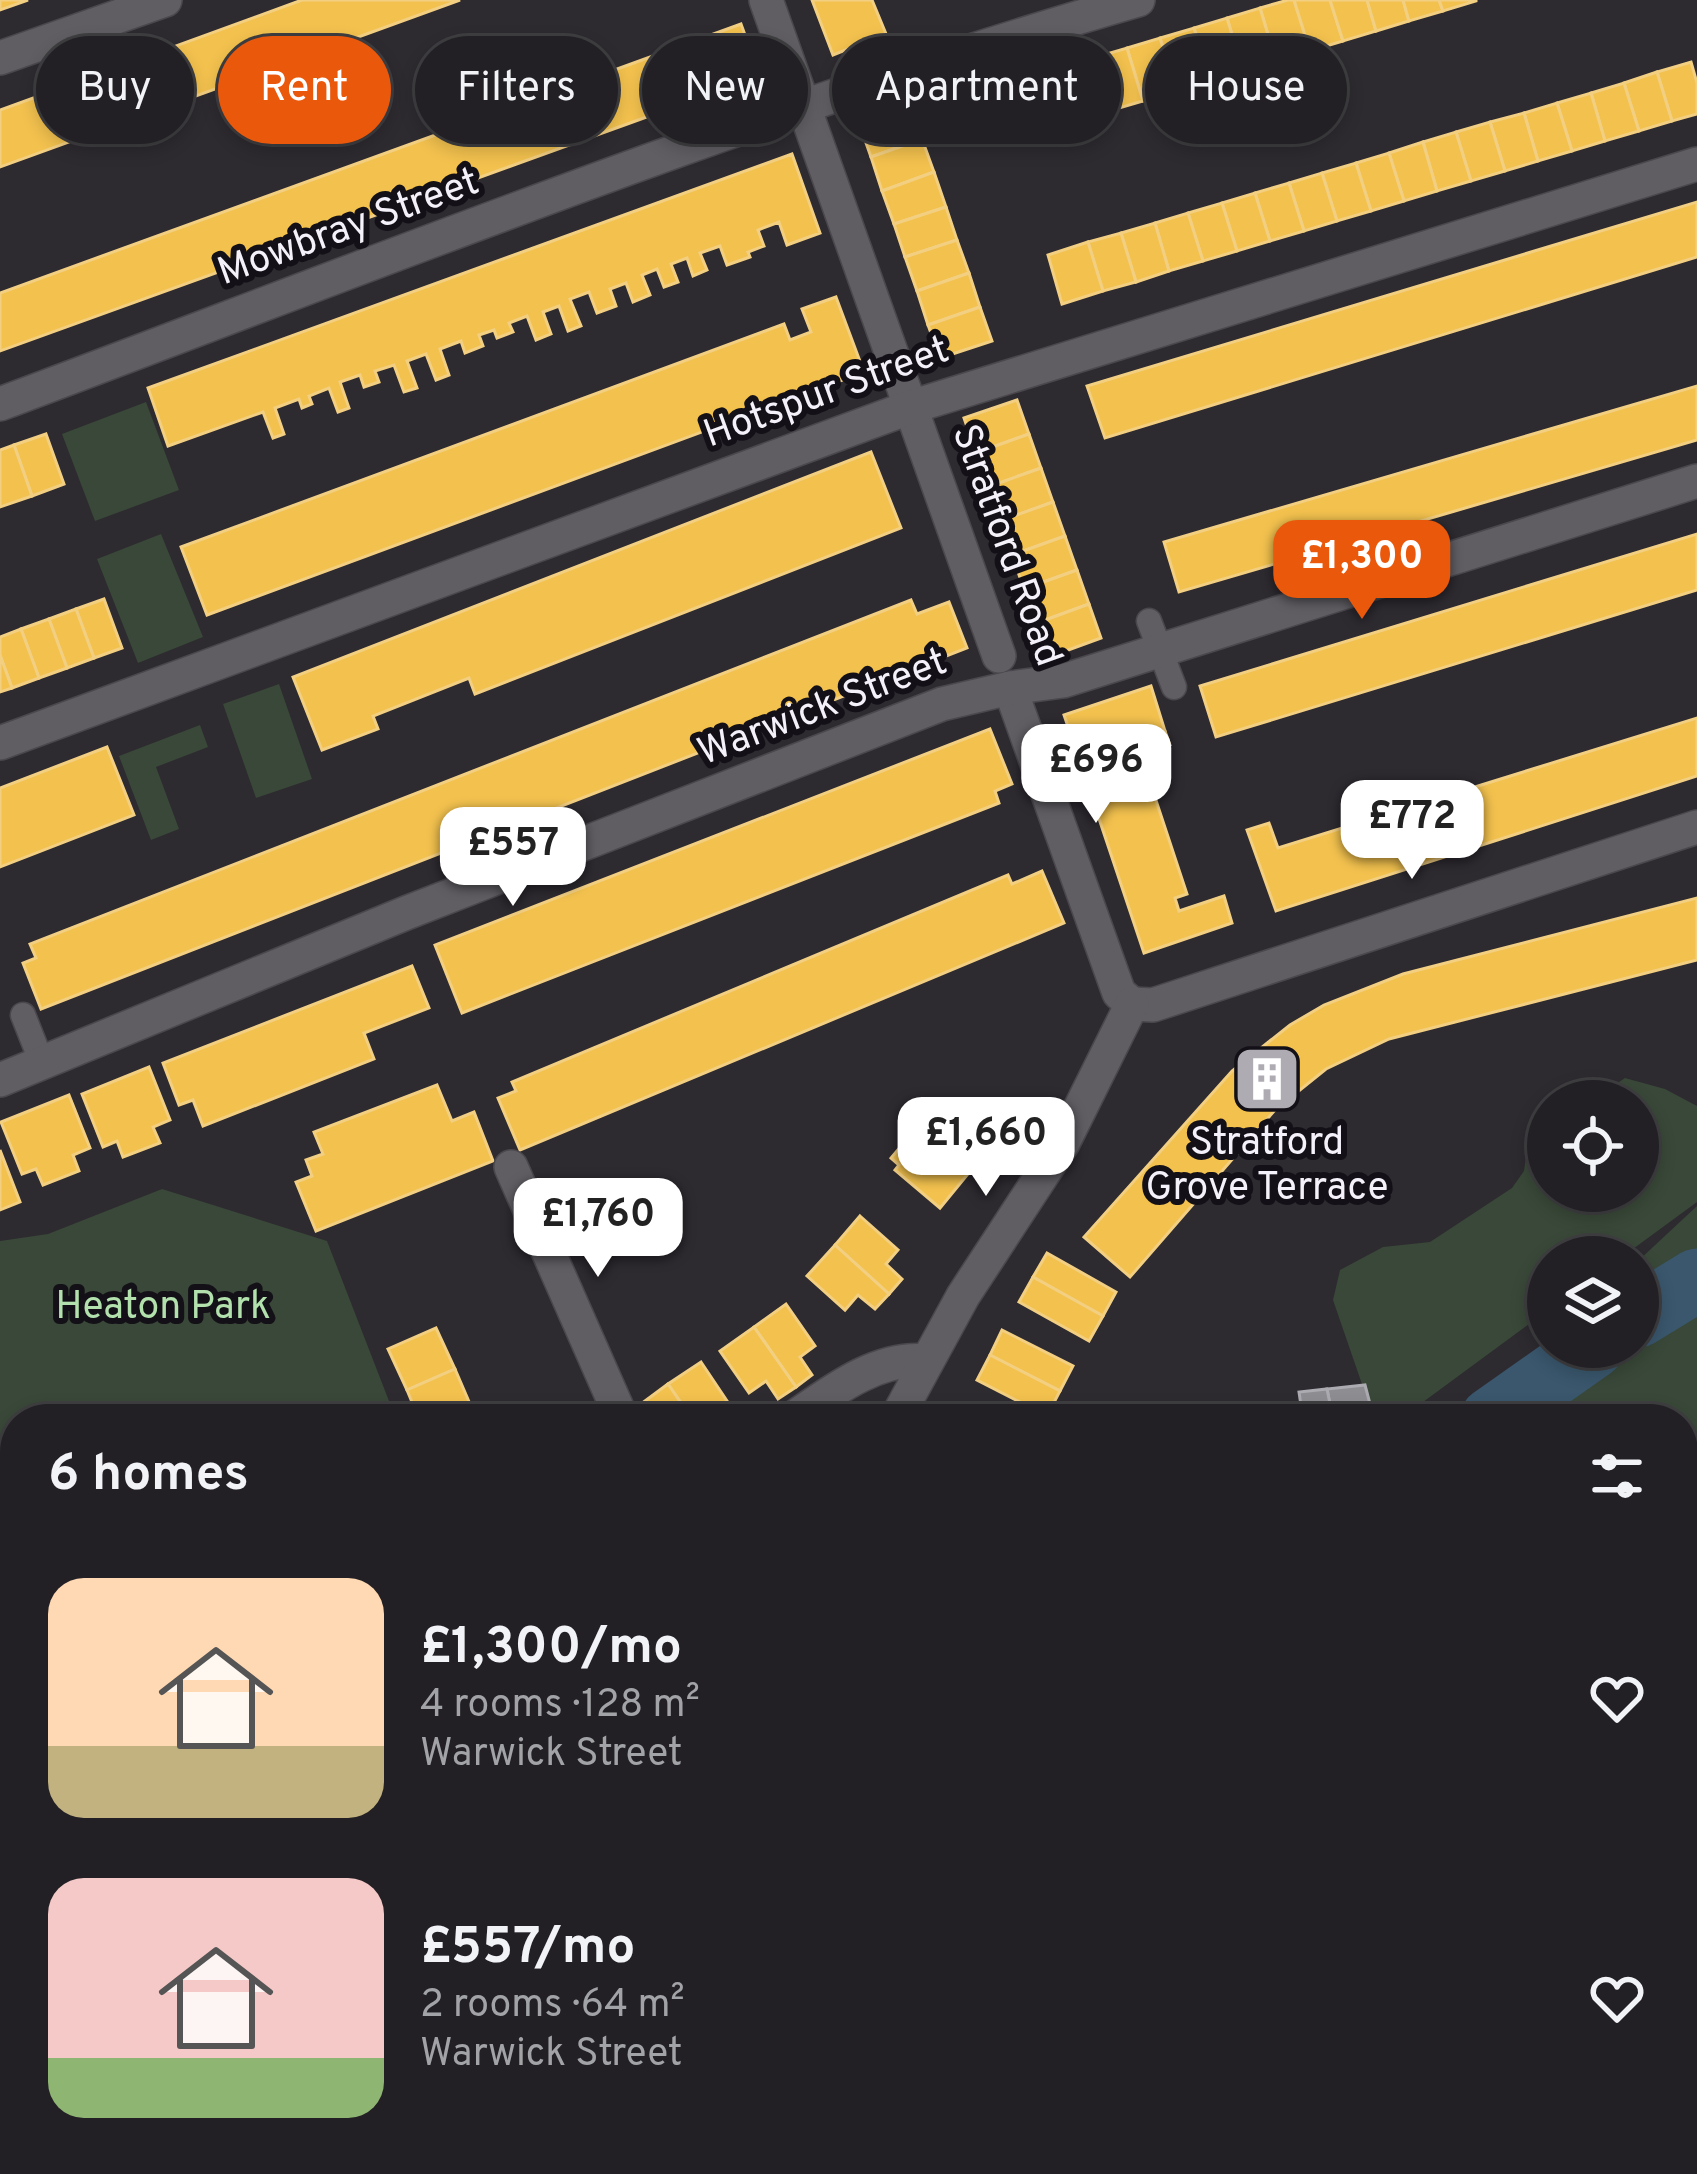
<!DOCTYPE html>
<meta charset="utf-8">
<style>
body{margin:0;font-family:Overpass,sans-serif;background:#2a282c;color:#f1f3f6;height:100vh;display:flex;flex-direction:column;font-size:45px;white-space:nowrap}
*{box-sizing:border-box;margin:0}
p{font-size:39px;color:#a2a3a6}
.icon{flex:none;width:66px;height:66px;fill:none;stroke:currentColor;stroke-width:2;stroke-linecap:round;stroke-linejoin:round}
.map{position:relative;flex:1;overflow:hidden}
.details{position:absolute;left:0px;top:1404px;width:1698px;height:771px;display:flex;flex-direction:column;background:#222024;border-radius:48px 48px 0 0;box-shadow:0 6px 18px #0003,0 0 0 3px #3f3e41}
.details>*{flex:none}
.banner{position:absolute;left:36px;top:36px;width:1626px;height:108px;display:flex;gap:24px}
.fabs{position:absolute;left:1527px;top:1080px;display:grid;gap:24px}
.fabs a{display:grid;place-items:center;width:132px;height:132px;border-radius:50%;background:#222024;box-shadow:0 6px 18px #0003,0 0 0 3px #3f3e41;font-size:60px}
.price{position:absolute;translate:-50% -102px;padding:0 27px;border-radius:24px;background:#fff;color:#222;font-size:39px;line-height:78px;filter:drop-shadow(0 3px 6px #0008)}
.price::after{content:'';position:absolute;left:50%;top:72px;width:36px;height:27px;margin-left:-18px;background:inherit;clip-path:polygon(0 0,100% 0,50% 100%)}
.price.active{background:#ea580c;color:#fff}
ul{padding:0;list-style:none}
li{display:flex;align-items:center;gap:36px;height:300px;padding:0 48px}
li span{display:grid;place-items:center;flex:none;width:336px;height:240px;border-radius:36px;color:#555}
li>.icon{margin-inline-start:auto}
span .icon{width:144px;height:144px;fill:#fffc;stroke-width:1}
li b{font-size:51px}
h2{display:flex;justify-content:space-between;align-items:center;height:144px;padding:0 48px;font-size:51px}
.pill{padding:0 42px;border-radius:54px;background:#222024;box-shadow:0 6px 18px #0003,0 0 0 3px #3f3e41;font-size:42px;line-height:108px}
.pill.active{background:#ea580c;color:#fff}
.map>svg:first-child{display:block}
</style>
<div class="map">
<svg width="1697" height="2174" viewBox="0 0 1697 2174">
<rect width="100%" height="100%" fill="#2d2a30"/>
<!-- green -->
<g fill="#394838">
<polygon points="146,402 179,490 95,521 62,434"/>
<polygon points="161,534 203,637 138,663 97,559"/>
<polygon points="279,684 312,779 256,798 223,704"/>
<polygon points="200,725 208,747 156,767 179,829 151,840 119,756"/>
<polygon points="1625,1078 1665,1089 1697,1106 1697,1202 1622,1257 1548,1257 1548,1310 1400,1419 1374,1419 1333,1300 1340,1270 1383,1247 1430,1242 1512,1188 1524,1171 1528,1143 1548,1130 1548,1191 1638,1191 1638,1101 1591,1101"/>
<polygon points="162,1189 327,1241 396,1419 15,1419 15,2160 314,2160 306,2174 0,2174 0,1241 48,1234"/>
<polygon points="1697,1206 1697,1654 1683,1666 1683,1419 1458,1419 1548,1342 1548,1347 1638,1347 1638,1261"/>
<polygon points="414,2160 542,2160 555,2168 555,2174 405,2174"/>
</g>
<!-- homes -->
<g fill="#f2c14e" stroke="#f3cf82" stroke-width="3">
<polygon points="0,0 28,0 0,10"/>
<polygon points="302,0 460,0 0,167 0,110"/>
<polygon points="812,0 872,0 886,34 833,55"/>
<polygon points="1288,0 1294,0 1310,51 1276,61 1260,8"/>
<polygon points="1294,0 1330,0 1343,41 1310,51"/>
<polygon points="1330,0 1367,0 1376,31 1343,41"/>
<polygon points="1367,0 1403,0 1409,21 1376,31"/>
<polygon points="1403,0 1439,0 1443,11 1409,21"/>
<polygon points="1439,0 1476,0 1476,1 1443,11"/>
<polygon points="1260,8 1276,61 1243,71 1227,18"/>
<polygon points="1227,18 1243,71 1209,81 1194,28"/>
<polygon points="741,24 760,76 0,351 0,293"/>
<polygon points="1194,28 1209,81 1176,91 1160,38"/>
<polygon points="1160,38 1176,91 1143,101 1127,48"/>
<polygon points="1127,48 1143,101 1109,111 1093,58"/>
<polygon points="1093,58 1109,111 1076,121 1060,68"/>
<polygon points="1691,62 1697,83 1697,114 1672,121 1657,72"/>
<polygon points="1060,68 1076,121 1043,131 1027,78"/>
<polygon points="1657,72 1672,121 1639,131 1624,83"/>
<polygon points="1027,78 1043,131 1008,141 988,91"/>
<polygon points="1624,83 1639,131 1605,141 1591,93"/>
<polygon points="1591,93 1605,141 1572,151 1557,103"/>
<polygon points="1557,103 1572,151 1538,161 1524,113"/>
<polygon points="911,106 922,139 871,157 859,123"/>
<polygon points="1524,113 1538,161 1505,171 1490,122"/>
<polygon points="1490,122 1505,171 1471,181 1456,132"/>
<polygon points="1456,132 1471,181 1437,191 1423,142"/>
<polygon points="922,139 934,172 882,191 871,157"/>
<polygon points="1423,142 1437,191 1404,201 1389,153"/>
<polygon points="1389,153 1404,201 1371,211 1356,163"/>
<polygon points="792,154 820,233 787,245 779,222 758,230 764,246 748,252 750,257 727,265 720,246 700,253 707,270 693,276 687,258 671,264 678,282 664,287 657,269 642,275 650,295 633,302 626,283 610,289 616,306 597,313 589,292 570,299 581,326 568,331 559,306 543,312 551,334 536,340 527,316 509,323 513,332 497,338 494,330 479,335 483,346 465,353 461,341 440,349 449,375 436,380 426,354 407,361 417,388 404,392 394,365 375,371 379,382 364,387 360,375 340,382 349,408 338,412 329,388 309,396 312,404 302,408 299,399 275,408 284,434 273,438 263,412 168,446 148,388"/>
<polygon points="1356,163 1371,211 1337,221 1322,173"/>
<polygon points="934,172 946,207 894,224 882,191"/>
<polygon points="1322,173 1337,221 1304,231 1289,183"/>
<polygon points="1289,183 1304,231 1270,241 1255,193"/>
<polygon points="1255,193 1270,241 1237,251 1222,203"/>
<polygon points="1697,202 1697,257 1105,438 1087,386"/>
<polygon points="1222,203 1237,251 1203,261 1188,213"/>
<polygon points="946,207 957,240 905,257 894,224"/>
<polygon points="1188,213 1203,261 1169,271 1155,223"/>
<polygon points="1155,223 1169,271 1136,282 1121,233"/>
<polygon points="1121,233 1136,282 1103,291 1088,242"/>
<polygon points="957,240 969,273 917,291 905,257"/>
<polygon points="1088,242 1103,291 1062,304 1048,255"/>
<polygon points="969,273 980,307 928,325 917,291"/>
<polygon points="836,297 864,372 207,615 181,547 784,324 790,340 811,332 802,309"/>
<polygon points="980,307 992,341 940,358 928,325"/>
<polygon points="1697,386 1697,440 1179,592 1164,542"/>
<polygon points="1017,400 1029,434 976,453 964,418"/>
<polygon points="46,434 64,484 32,496 14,445"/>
<polygon points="1029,434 1041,468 988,487 976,453"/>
<polygon points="14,445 32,496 0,507 0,450"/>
<polygon points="871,452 901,528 475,694 469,678 373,716 378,729 322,750 293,677"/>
<polygon points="1041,468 1053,502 1000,521 988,487"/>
<polygon points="1053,502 1065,536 1012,555 1000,521"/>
<polygon points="1697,534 1697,590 1216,737 1200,686"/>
<polygon points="1065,536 1077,570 1024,589 1012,555"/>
<polygon points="1077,570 1089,604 1037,623 1024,589"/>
<polygon points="104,599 122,648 94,658 76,609"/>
<polygon points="911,600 917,614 949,602 967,648 41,1009 23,963 36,958 30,944"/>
<polygon points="1089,604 1101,638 1049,657 1037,623"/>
<polygon points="76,609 94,658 67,668 49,619"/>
<polygon points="49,619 67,668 39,678 21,629"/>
<polygon points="21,629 39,678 12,688 0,655 0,637"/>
<polygon points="0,655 12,688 0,692"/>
<polygon points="1151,686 1165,731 1079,759 1064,715"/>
<polygon points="1697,718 1697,776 1276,911 1247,830 1269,823 1278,848"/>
<polygon points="990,729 1012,784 995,791 999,803 462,1013 435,945"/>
<polygon points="1165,731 1170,745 1141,755 1187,894 1175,898 1179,911 1224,896 1232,923 1144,953 1079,759"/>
<polygon points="107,747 134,815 0,867 0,788"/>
<polygon points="1042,871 1064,923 520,1150 498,1098 516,1091 512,1082 1008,875 1012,884"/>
<polygon points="1697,898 1697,960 1389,1039 1326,1069 1275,1110 1130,1277 1084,1237 1232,1071 1290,1025 1324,1005 1403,974"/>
<polygon points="412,966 429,1008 364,1033 374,1059 203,1126 193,1100 179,1105 163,1063"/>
<polygon points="149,1067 170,1120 153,1127 160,1143 123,1157 117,1141 103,1147 82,1094"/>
<polygon points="437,1085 452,1121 474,1112 493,1161 316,1231 296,1182 312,1176 306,1160 323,1154 314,1132"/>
<polygon points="69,1095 90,1148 73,1155 79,1171 43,1185 36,1169 22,1174 1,1122"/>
<polygon points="917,1127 972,1169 940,1208 895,1170 899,1165 891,1158"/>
<polygon points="0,1150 20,1202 0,1210"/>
<polygon points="860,1216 898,1250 886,1264 902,1279 889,1294 835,1245"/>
<polygon points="835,1245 889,1294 875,1309 858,1295 845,1310 807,1276"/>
<polygon points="1047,1253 1116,1292 1103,1316 1033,1277"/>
<polygon points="1033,1277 1103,1316 1089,1341 1019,1302"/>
<polygon points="786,1304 815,1346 800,1357 812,1375 796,1387 754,1327"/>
<polygon points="754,1327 796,1387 778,1399 766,1381 749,1393 720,1351"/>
<polygon points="436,1328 455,1369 407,1390 388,1349"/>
<polygon points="1002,1330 1073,1366 1060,1391 990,1355"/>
<polygon points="990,1355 1060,1391 1047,1416 977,1380"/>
<polygon points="701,1362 729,1404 714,1415 717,1419 692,1419 668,1384"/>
<polygon points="455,1369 470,1404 458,1410 460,1415 452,1419 419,1419 407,1390"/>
<polygon points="668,1384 692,1419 641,1419 634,1409"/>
<polygon points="958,1405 984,1419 951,1419"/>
<polygon points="1683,1842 1697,1856 1697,1954 1683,1941"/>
<polygon points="1683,2076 1697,2077 1697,2148 1683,2146"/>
</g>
<!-- industry -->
<g fill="#8d8d92" stroke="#acabb1" stroke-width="3">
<polygon points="1365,1385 1374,1419 1333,1419 1327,1389"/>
<polygon points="1327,1389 1333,1419 1303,1419 1299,1392"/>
</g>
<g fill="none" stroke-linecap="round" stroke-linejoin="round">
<!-- river -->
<g stroke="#3a576d" stroke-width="63">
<polyline points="1638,1316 1697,1280"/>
<polyline points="1491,1419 1593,1347"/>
<polyline points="515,2174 519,2160"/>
</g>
</g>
<!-- building -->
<polygon fill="#85808b" points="764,2160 800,2160 782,2174 761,2174 755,2167"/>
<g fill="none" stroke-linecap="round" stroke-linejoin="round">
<defs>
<g id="pedestrian">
<polyline points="1149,621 1174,687"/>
<polyline points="23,1015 42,1063"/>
</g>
<g id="minor">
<polyline points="766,0 999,656"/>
<polyline points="0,58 165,0"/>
<path d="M0 404C377 263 751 112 1138 0"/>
<polyline points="1010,688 1119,993 1132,1004"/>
<polyline points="0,743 911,407 1697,164"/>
<polyline points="1132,1004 1153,1005 1697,827"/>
<polyline points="0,1080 406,913 942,704 1010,688 1063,681 1697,481"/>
<polyline points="511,1167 622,1419"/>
<path d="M792 1419C831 1392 877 1356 926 1361"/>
<polyline points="896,1419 963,1296 1063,1143 1132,1004"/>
<polyline points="1683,1712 1697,1700"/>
<polyline points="1683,1780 1697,1791"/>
<polyline points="591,2160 623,2174"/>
<polyline points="1430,2160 1541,2174"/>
<polyline points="331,2174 340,2160"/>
<polyline points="868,2174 883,2160"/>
<polyline points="1175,2174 1179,2160"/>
</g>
</defs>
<!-- pedestrian casing -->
<use href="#pedestrian" stroke="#4a474d" stroke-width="27"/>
<!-- minor casing -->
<use href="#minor" stroke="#4a474d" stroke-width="36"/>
<!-- pedestrian -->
<use href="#pedestrian" stroke="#605e63" stroke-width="24"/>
<!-- minor -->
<use href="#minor" stroke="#605e63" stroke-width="33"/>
</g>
<!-- icons -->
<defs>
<symbol id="building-square" viewBox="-11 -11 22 22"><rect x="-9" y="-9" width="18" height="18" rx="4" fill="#afabb3" stroke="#131017"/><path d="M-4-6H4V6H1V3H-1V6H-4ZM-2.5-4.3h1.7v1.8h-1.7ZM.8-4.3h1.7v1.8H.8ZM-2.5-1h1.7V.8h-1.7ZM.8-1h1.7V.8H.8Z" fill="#fff"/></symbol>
</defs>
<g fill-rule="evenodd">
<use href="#building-square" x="1229" y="1041" width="76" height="76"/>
</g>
<g text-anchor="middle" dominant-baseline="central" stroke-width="12" stroke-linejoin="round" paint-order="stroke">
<!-- street labels -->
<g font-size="39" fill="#f5f1fa" stroke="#131017">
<text transform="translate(349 229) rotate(-20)">Mowbray Street</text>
<text transform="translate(827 394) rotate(-20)">Hotspur Street</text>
<text transform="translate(1005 546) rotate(70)">Stratford Road</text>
<text transform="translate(823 709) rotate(-21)">Warwick Street</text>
</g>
<!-- poi labels -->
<g font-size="39" fill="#f5f1fa" stroke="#131017">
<text x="1267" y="1144">Stratford<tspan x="1267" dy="45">Grove Terrace</tspan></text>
</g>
<!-- park labels -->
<g font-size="39" fill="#b3e1ad" stroke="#131017">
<text x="163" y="1308">Heaton Park</text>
</g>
</g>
</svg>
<div class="fabs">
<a><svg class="icon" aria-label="locate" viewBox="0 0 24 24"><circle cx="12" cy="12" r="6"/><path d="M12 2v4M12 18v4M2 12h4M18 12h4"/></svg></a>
<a><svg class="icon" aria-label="layers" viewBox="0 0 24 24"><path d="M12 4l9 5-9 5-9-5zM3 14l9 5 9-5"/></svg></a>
</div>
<b class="price active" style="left:1362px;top:622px">£1,300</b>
<b class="price" style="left:1096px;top:826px">£696</b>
<b class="price" style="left:1412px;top:882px">£772</b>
<b class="price" style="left:513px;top:909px">£557</b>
<b class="price" style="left:986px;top:1199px">£1,660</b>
<b class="price" style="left:598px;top:1280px">£1,760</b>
<div class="banner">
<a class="pill">Buy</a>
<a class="pill active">Rent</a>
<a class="pill">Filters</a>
<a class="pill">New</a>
<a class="pill">Apartment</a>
<a class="pill">House</a>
</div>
<section class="details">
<h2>6 homes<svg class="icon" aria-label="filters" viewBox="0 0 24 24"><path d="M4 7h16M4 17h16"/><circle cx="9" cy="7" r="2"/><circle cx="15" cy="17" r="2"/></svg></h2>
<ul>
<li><span style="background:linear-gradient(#ffd9b3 70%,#c2b280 0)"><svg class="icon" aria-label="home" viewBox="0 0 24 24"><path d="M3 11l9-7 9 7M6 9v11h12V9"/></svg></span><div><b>£1,300/mo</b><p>4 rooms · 128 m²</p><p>Warwick Street</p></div><svg class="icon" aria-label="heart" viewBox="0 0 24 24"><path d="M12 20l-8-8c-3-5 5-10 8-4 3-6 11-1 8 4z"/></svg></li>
<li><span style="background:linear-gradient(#f6c9c9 75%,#8fb573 0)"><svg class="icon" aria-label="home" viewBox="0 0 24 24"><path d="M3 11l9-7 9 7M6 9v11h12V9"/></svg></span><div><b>£557/mo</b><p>2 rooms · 64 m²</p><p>Warwick Street</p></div><svg class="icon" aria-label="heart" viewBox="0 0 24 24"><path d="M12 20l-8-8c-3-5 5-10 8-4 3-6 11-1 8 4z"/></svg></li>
</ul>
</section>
</div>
